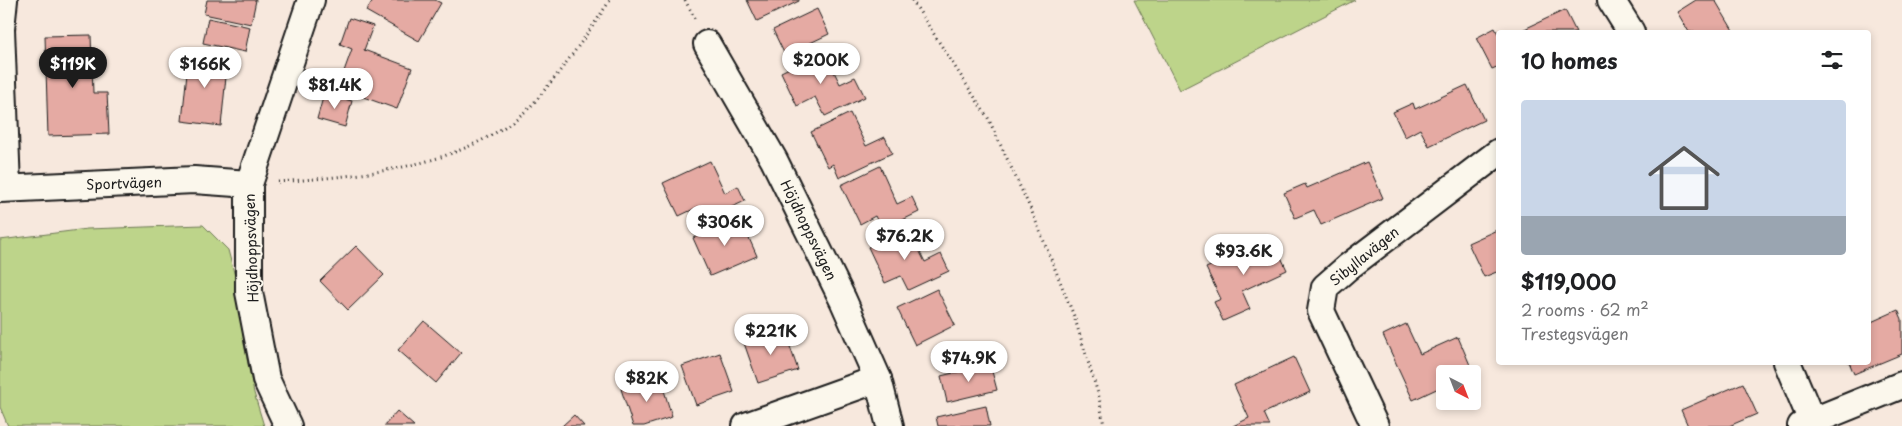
<!DOCTYPE html>
<meta charset="utf-8">
<style>
body{margin:0;font-family:"Playpen Sans",sans-serif;background:#f6f6f6;color:#202124;height:100vh;display:flex;flex-direction:column;font-size:19px;white-space:nowrap}
*{box-sizing:border-box;margin:0}
p{font-size:16px;color:#757577}
.icon{flex:none;width:28px;height:28px;fill:none;stroke:currentColor;stroke-width:2;stroke-linecap:round;stroke-linejoin:round}
.map{position:relative;flex:1;overflow:hidden}
.panel{position:absolute;left:1496px;top:30px;width:375px;height:335px;display:flex;flex-direction:column;background:#fff;border-radius:5px;box-shadow:0 2px 8px #0003}
.panel>*{flex:none}
.needle{width:32px;rotate:138deg}
.buttons{position:absolute;left:1436px;top:365px;display:grid;gap:10px}
.buttons a{display:grid;place-items:center;width:45px;height:45px;border-radius:5px;background:#fff;box-shadow:0 2px 8px #0003;font-size:25px}
.price{position:absolute;translate:-50% -42px;padding:0 11px;border-radius:18px;background:#fff;color:#222;font-size:16px;line-height:32px;filter:drop-shadow(0 1px 2px #0008)}
.price::after{content:'';position:absolute;left:50%;top:30px;width:15px;height:11px;margin-left:-8px;background:inherit;clip-path:polygon(0 0,100% 0,50% 100%)}
.price.current{background:#1c1c1c;color:#fff}
ul{padding:0;list-style:none}
li{display:grid;align-content:center;gap:10px;height:265px;padding:0 25px}
li span{display:grid;place-items:center;height:155px;border-radius:5px;color:#555}
li>.icon{margin-inline-start:auto}
span .icon{width:90px;height:90px;fill:#fffc;stroke-width:1}
li b{font-size:21px}
h2{display:flex;justify-content:space-between;align-items:center;height:60px;padding:0 25px;font-size:21px}
.map>svg:first-child{display:block}
</style>
<div class="map">
<svg width="1902" height="426" viewBox="0 0 1902 426">
<rect width="100%" height="100%" fill="#f7e8dd"/>
<filter id="ink" filterUnits="userSpaceOnUse"><feTurbulence type="fractalNoise" baseFrequency=".02" numOctaves="2"/><feDisplacementMap in="SourceGraphic" scale="10" xChannelSelector="R" yChannelSelector="G"/><feConvolveMatrix kernelMatrix="1 2 1 2 8 2 1 2 1" color-interpolation-filters="sRGB"/></filter>
<g filter="url(#ink)">
<!-- green -->
<g fill="#bdd48a" stroke="#6c7853">
<polygon points="1134,0 1355,0 1180,90"/>
<polygon points="203,225 228,250 238,288 244,344 254,393 264,426 8,426 0,407 0,240 87,229"/>
</g>
<!-- building -->
<g fill="#e5aaa3" stroke="#1c1c1c">
<polygon points="207,0 256,0 251,24 204,14"/>
<polygon points="373,0 435,0 441,3 419,41 366,11"/>
<polygon points="747,0 799,0 799,1 757,21"/>
<polygon points="1696,0 1715,0 1734,32 1689,32 1677,12"/>
<polygon points="817,9 829,34 785,55 773,30"/>
<polygon points="1565,10 1576,32 1518,32"/>
<polygon points="208,18 250,27 245,52 203,43"/>
<polygon points="349,18 373,26 364,50 412,68 397,109 338,88 352,49 340,44"/>
<polygon points="1495,28 1499,36 1499,66 1492,69 1476,38"/>
<polygon points="91,35 93,93 107,93 109,134 48,136 45,36"/>
<polygon points="824,51 840,84 855,77 865,97 825,116 815,97 797,106 781,72"/>
<polygon points="189,53 228,57 221,126 182,121"/>
<polygon points="1467,85 1484,120 1429,146 1420,129 1405,137 1393,112 1413,103 1415,109"/>
<polygon points="324,94 352,101 345,127 317,119"/>
<polygon points="850,113 866,146 885,137 892,153 839,178 833,164 828,167 811,132"/>
<polygon points="710,161 725,193 738,186 745,201 704,220 698,207 679,216 663,183"/>
<polygon points="1367,162 1383,198 1321,225 1314,210 1295,218 1284,193 1305,184 1307,188"/>
<polygon points="880,166 897,204 912,197 919,212 882,230 875,216 860,224 841,185"/>
<polygon points="740,218 757,256 710,276 693,238"/>
<polygon points="908,228 925,262 941,254 949,271 908,290 901,276 885,283 868,247"/>
<polygon points="1499,229 1499,271 1484,277 1468,243"/>
<polygon points="1272,238 1287,270 1242,291 1250,309 1223,321 1214,302 1221,299 1206,268"/>
<polygon points="356,246 384,275 348,310 320,281"/>
<polygon points="937,289 955,325 915,345 897,308"/>
<polygon points="1898,310 1902,319 1902,354 1854,374 1849,362 1869,362 1869,323"/>
<polygon points="424,321 461,353 436,383 398,350"/>
<polygon points="1406,324 1420,354 1458,337 1473,372 1468,374 1445,374 1445,385 1413,400 1383,335"/>
<polygon points="784,329 798,370 758,383 744,343"/>
<polygon points="720,353 734,392 696,405 682,366"/>
<polygon points="1294,357 1310,392 1264,413 1270,426 1233,426 1249,418 1234,385"/>
<polygon points="990,364 997,390 947,402 941,376"/>
<polygon points="660,377 672,417 644,426 633,426 621,389"/>
<polygon points="1743,383 1757,414 1729,426 1688,426 1681,410"/>
<polygon points="986,406 990,426 938,426 936,417"/>
<polygon points="397,411 414,426 384,426"/>
<polygon points="574,415 584,426 562,426"/>
</g>
<g fill="none" stroke-linecap="round" stroke-linejoin="round">
<defs>
<g id="street">
<polyline points="4,0 1,29 7,187"/>
<polyline points="1611,0 1631,32"/>
<polyline points="707,44 774,160 843,300 878,379 890,426"/>
<polyline points="0,189 194,180 249,184"/>
<polyline points="1787,362 1814,426"/>
<polyline points="288,426 266,379 249,292 249,184 311,0"/>
<polyline points="746,426 878,379"/>
<polyline points="1375,426 1321,311 1325,287 1348,267 1499,152"/>
<polyline points="1801,426 1902,385"/>
</g>
</defs>
<!-- street casing -->
<use href="#street" stroke="#1c1c1c" stroke-width="30"/>
<!-- path -->
<g stroke="#1c1c1c" stroke-width="3" stroke-dasharray="1 4" stroke-linecap="butt">
<polyline points="685,0 695,19"/>
<polyline points="912,0 988,118 1032,212 1074,316 1099,397 1104,426"/>
<path d="M278 182C365 175 460 169 528 109 537 100 545 89 553 80 573 54 592 28 610 0"/>
</g>
<!-- street -->
<use href="#street" stroke="#fbf7ec" stroke-width="26"/>
</g>
</g>
<g text-anchor="middle" dominant-baseline="central" stroke-width="4" stroke-linejoin="round" paint-order="stroke">
<!-- street labels -->
<g font-size="14" fill="#1c1c1c" stroke="#fbf7ec">
<text transform="translate(124 183) rotate(-2)">Sportvägen</text>
<text transform="translate(809 230) rotate(64)">Höjdhoppsvägen</text>
<text transform="translate(251 248) rotate(-92)">Höjdhoppsvägen</text>
<text transform="translate(1364 256) rotate(-39)">Sibyllavägen</text>
</g>
</g>
</svg>
<div class="buttons">
<a><svg class="needle" viewBox="-14 -14 28 28"><path d="M0-13l5 13h-10z" fill="#e53935"/><path d="M0 13l5-13h-10z" fill="#757577"/></svg></a>
</div>
<b class="price" style="left:821px;top:85px">$200K</b>
<b class="price current" style="left:73px;top:89px">$119K</b>
<b class="price" style="left:205px;top:89px">$166K</b>
<b class="price" style="left:335px;top:110px">$81.4K</b>
<b class="price" style="left:725px;top:247px">$306K</b>
<b class="price" style="left:905px;top:261px">$76.2K</b>
<b class="price" style="left:1244px;top:276px">$93.6K</b>
<b class="price" style="left:771px;top:356px">$221K</b>
<b class="price" style="left:969px;top:383px">$74.9K</b>
<b class="price" style="left:647px;top:403px">$82K</b>
<section class="panel">
<h2>10 homes<svg class="icon" aria-label="filters" viewBox="0 0 24 24"><path d="M4 7h16M4 17h16"/><circle cx="9" cy="7" r="2"/><circle cx="15" cy="17" r="2"/></svg></h2>
<ul>
<li><span style="background:linear-gradient(#c9d6e8 75%,#9aa5b1 0)"><svg class="icon" aria-label="home" viewBox="0 0 24 24"><path d="M3 11l9-7 9 7M6 9v11h12V9"/></svg></span><div><b>$119,000</b><p>2 rooms · 62 m²</p><p>Trestegsvägen</p></div></li>
</ul>
</section>
</div>
